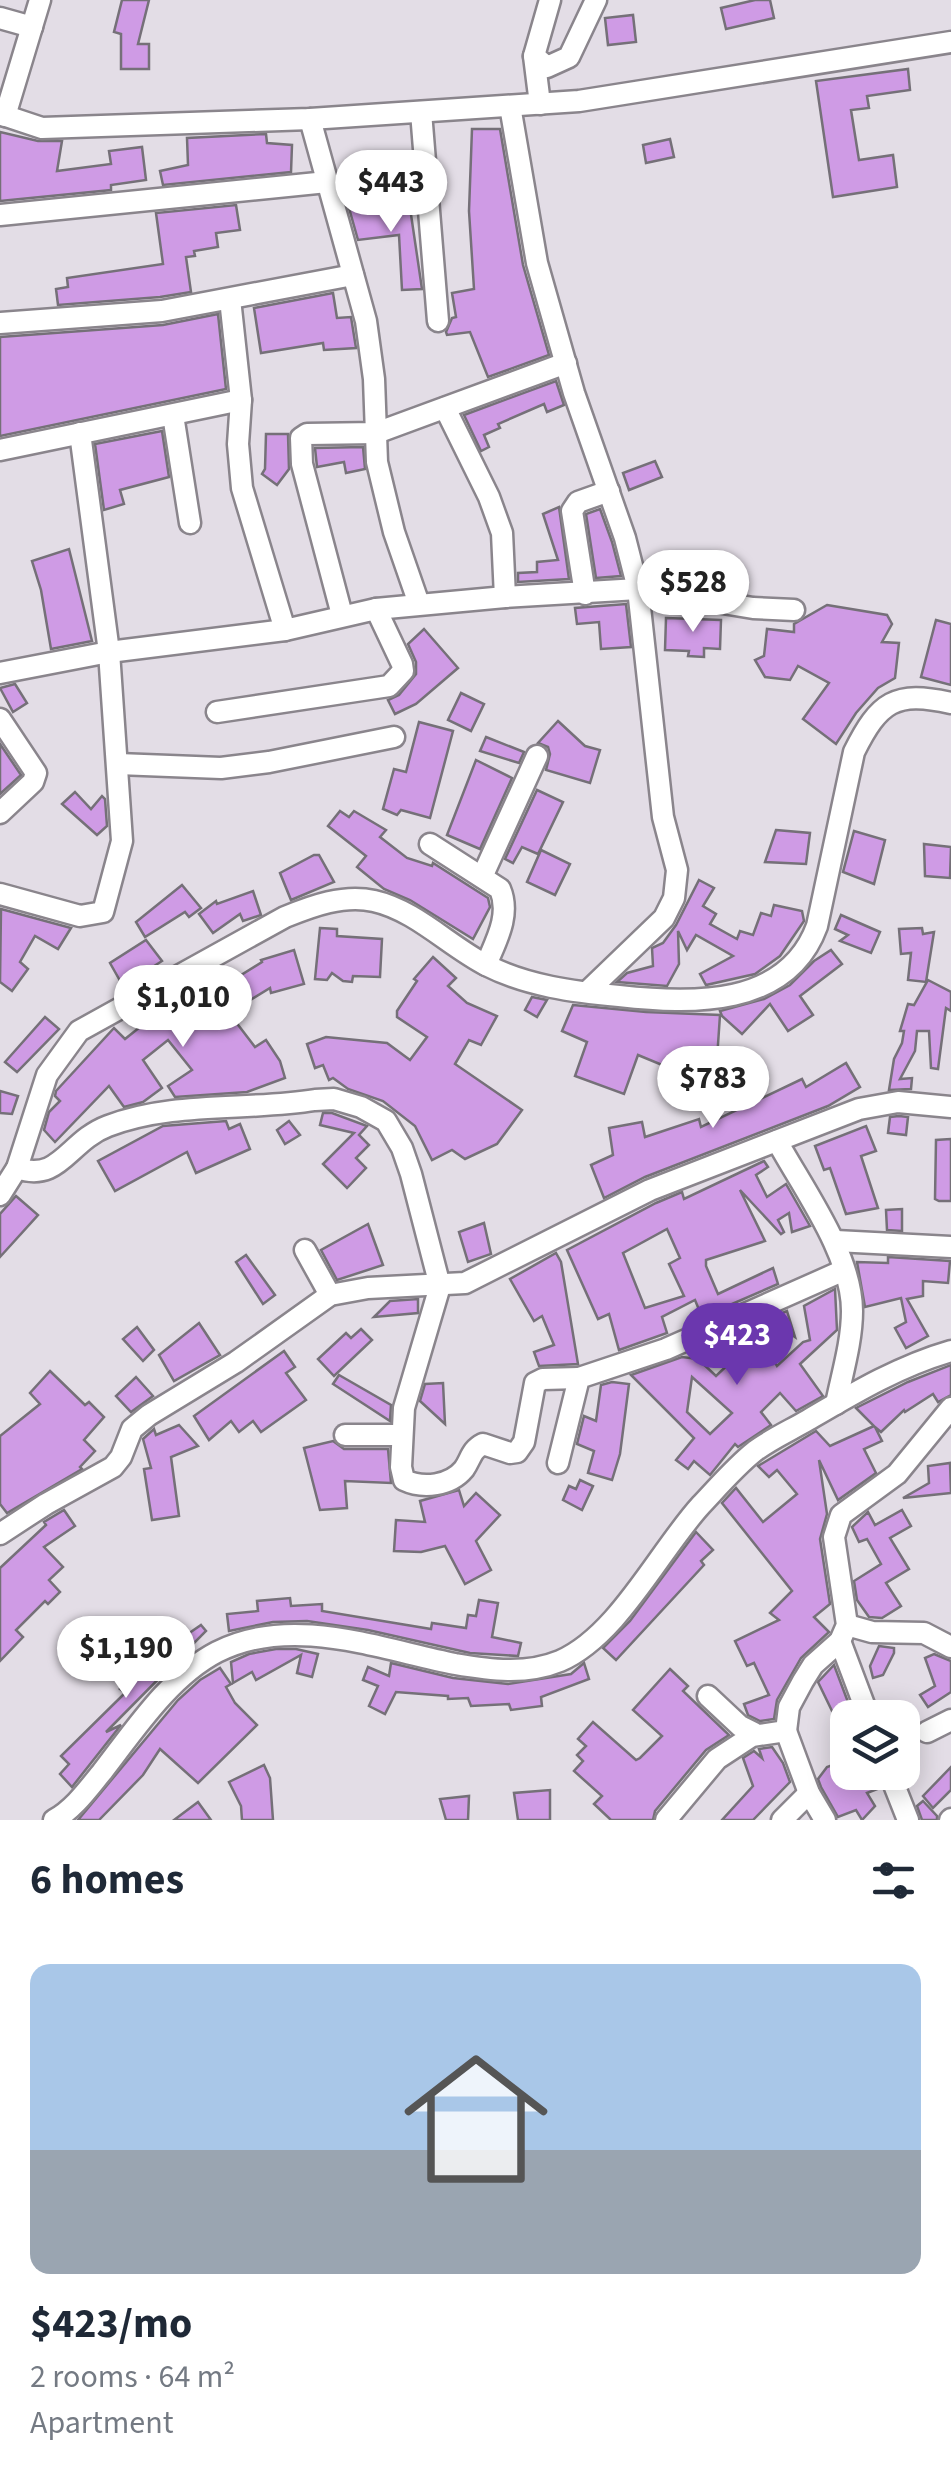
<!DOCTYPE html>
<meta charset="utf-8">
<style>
body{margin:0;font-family:"Source Sans 3",sans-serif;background:#f2f2f3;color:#1f2937;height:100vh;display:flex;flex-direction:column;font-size:38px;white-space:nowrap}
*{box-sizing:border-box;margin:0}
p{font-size:32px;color:#747a83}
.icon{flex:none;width:55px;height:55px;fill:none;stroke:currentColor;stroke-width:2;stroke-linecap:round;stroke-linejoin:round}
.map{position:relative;height:1820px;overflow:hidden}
.panel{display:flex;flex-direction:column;background:#fff;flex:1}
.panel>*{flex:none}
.fabs{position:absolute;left:830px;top:1700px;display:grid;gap:20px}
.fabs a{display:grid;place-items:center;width:90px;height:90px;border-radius:20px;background:#fff;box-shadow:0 5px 25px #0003;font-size:50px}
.price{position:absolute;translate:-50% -85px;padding:0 22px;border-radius:35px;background:#fff;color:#222;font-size:32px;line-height:65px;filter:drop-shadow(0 2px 5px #0008)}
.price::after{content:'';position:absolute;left:50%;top:60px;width:30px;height:22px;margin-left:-15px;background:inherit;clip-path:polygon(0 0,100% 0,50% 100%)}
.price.selected{background:#6b37ae;color:#fff}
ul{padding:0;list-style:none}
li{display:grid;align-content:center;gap:20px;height:530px;padding:0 30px}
li span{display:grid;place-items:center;height:310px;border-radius:20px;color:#555}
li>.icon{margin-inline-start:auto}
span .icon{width:180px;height:180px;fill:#fffc;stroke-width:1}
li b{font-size:42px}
h2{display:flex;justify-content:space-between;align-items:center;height:120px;padding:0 30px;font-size:42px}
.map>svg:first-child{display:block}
</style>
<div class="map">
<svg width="951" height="1820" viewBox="0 0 951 1820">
<rect width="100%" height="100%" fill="#e3dde6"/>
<!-- building -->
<g fill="#cf9be5" stroke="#757078" stroke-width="2.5" fill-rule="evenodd">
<polygon points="122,0 149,0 138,44 149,44 149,69 121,69 121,34 114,32"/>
<polygon points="755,0 770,0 774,18 726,29 721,8"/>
<polygon points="633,15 636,42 608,45 605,18"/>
<polygon points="908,69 910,90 867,96 869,108 851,110 859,160 893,155 897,187 833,197 816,81"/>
<polygon points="472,129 500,129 523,265 549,355 488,377 470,332 447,335 446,332 452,318 456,317 452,293 474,289 469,211"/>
<polygon points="0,132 38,141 62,141 57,171 111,164 109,151 142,147 146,180 111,185 111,190 0,201"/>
<polygon points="266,134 267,143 292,145 291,172 163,185 160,171 188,165 187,138"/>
<polygon points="670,139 674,157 646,163 643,145"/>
<polygon points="409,201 422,289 402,290 399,235 358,240 349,208"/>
<polygon points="236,205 240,230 216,233 218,247 194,251 195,256 186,257 191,292 160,297 58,305 56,289 68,287 67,278 163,264 156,213"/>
<polygon points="333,293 337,318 351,317 356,348 324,350 323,343 261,353 254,308"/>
<polygon points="218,314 226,389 0,436 0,337 163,325"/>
<polygon points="556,381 564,405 547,412 544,404 498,424 500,428 484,435 489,447 481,451 464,415"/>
<polygon points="162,431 169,477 120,490 124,504 104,510 95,444"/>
<polygon points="266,434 288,434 289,469 277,485 262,474 265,469"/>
<polygon points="363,447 365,469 346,473 344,462 317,467 315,448"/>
<polygon points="655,461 662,477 629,490 623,473"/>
<polygon points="559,507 569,579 518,582 518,573 537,572 537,562 558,560 543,514"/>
<polygon points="600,509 612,542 621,576 596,578 586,514"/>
<polygon points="69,549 92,641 51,649 41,590 32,561"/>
<polygon points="626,604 631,647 601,649 599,622 577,624 575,608"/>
<polygon points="827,605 887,615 892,624 882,642 899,643 895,678 878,688 856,713 836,744 803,719 829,683 798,666 790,680 765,677 755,660 764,656 767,629 794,632 794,624"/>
<polygon points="666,618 721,620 720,649 704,648 704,657 688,656 689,651 665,650"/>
<polygon points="936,620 951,624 951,685 921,677"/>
<polygon points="424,629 458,668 416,704 395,714 388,700 399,695 416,674 416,662 408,644"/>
<polygon points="15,684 27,703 13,712 0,688"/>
<polygon points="461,693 484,704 471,731 448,720"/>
<polygon points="558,721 585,746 600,750 590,783 546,770 550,754 548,747 538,743"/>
<polygon points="419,722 453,731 430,818 401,810 397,815 383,809 394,769 406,772"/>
<polygon points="486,737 524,752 519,763 480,751"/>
<polygon points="0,744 21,775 0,794"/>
<polygon points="476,760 512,778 480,849 447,835"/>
<polygon points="537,790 563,802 538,854 522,847 513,863 505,859"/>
<polygon points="75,792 91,809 102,796 105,799 107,826 97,835 62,804"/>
<polygon points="340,811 349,817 354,811 386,830 380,837 407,858 432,866 433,863 488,898 490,907 473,939 410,900 384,889 357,867 366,856 328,826"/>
<polygon points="776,830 810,833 806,864 765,862"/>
<polygon points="854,831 885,840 874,884 843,872"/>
<polygon points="924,844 951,847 950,878 925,876"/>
<polygon points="541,850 570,864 555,895 527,882"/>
<polygon points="314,855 319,855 334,882 291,900 280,873"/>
<polygon points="699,880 714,888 703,906 716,914 710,924 737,939 740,931 753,935 761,913 771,916 774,905 802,911 804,921 780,956 755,974 706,985 700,974 733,956 696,935 687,950 678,931 679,964 667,986 617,982 627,973 653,966 652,948 663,943 676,925"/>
<polygon points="182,885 201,908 189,917 185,912 145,937 136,922"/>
<polygon points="253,891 261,915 243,921 240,914 213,933 199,914 216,901 217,904"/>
<polygon points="1,909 71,928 58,949 35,936 20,962 28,969 12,991 0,982"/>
<polygon points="841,915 880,932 871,953 840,941 848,935 835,929"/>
<polygon points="320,928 337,929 337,936 382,939 380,977 353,976 352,982 343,981 332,973 327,980 315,979"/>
<polygon points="922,928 923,934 934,932 926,982 908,980 911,953 901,954 899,929"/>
<polygon points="146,940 162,961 123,986 110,963"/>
<polygon points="294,950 304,984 271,993 270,988 229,1013 255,1047 266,1040 280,1061 285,1078 247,1092 175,1097 168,1086 192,1070 168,1040 143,1060 162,1088 143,1102 124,1107 109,1086 55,1142 44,1130 49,1112 60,1101 55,1096 56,1091 114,1028 125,1039 150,1019 154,1024 189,996 196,1003 262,962 261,960"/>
<polygon points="831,950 842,964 800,996 813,1015 788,1031 770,1004 742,1034 722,1016 720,1011 764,999 790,985 814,961"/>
<polygon points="433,957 456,978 448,986 467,1003 497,1016 481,1045 469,1040 455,1064 522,1110 497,1144 465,1159 452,1150 432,1160 415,1126 383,1101 348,1089 333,1078 329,1080 323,1065 315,1068 307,1044 326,1037 387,1043 410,1060 427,1037 397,1017 397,1011 417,981 414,979"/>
<polygon points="928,980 951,992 951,1011 946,1008 938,1069 931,1068 929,1031 917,1031 915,1051 900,1079 912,1078 911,1089 889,1090 894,1059 902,1043 904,1031 900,1031 908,1004 914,1005"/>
<polygon points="532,997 547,1000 537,1017 525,1010"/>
<polygon points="573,1005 646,1012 720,1015 716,1074 679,1072 638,1055 624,1094 575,1076 587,1042 562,1031"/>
<polygon points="45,1017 59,1029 17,1072 5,1062"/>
<polygon points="846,1063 860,1087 828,1106 645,1177 604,1198 591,1165 613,1155 609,1128 642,1122 645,1137 699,1119 701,1127 802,1079 806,1087"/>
<polygon points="0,1091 18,1096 12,1114 0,1113"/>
<polygon points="323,1113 332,1113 367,1126 359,1135 369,1145 356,1158 366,1168 347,1188 323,1164 354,1133 320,1125"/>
<polygon points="899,1116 908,1117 906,1135 888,1133 890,1117"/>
<polygon points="226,1121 229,1129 240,1124 250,1149 196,1173 187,1152 115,1191 98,1161 163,1126"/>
<polygon points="289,1121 300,1135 285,1144 277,1130"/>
<polygon points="866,1126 876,1151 861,1156 878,1208 846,1214 830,1168 824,1170 815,1146"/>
<polygon points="951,1139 951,1201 939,1201 935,1199 936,1140"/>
<path d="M764 1161 768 1167 756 1175 767 1197 786 1184 810 1226 792 1232 789 1213 778 1220 784 1232 781 1234 740 1190 765 1241 706 1260V1266L718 1294 773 1268 778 1284 702 1317 695 1300 662 1317 667 1333 619 1350 609 1314 598 1319 567 1250 656 1203 682 1192 684 1199ZM667 1229 680 1258 669 1264 684 1296 645 1308 623 1253Z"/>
<polygon points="16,1196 38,1215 0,1257 0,1214"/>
<polygon points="902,1209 902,1231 887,1230 886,1210"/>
<polygon points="484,1223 491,1254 468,1262 459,1232"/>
<polygon points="368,1224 383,1265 337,1280 321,1250"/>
<polygon points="556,1253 561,1262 578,1364 539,1366 534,1352 554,1345 542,1316 534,1321 510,1279"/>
<polygon points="246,1255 275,1295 263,1304 236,1262"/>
<polygon points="888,1257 950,1261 948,1283 923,1281 923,1296 907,1299 928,1336 906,1348 895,1328 906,1322 901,1298 865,1307 857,1262 888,1263"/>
<path d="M835 1289 837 1330 800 1364 823 1396 796 1411 780 1393 761 1412 771 1425 738 1447 735 1444 710 1475 694 1461 688 1469 676 1460 694 1438 631 1375 682 1357 698 1359 716 1376 738 1355 726 1339 755 1327 777 1366 803 1342 810 1340 804 1306ZM692 1377 732 1413 710 1434 687 1412Z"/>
<polygon points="418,1299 418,1313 374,1317 390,1301"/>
<polygon points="787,1311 795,1337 768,1319"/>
<polygon points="199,1323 220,1355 174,1381 159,1355"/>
<polygon points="137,1327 154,1350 143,1361 123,1339"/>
<polygon points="361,1329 372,1340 334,1376 318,1359 346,1333 351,1338"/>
<polygon points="284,1351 295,1367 286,1373 306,1400 261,1432 253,1421 239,1432 231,1421 209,1440 194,1416"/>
<polygon points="951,1365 951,1395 938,1402 933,1394 905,1412 904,1410 881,1432 875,1427 882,1441 864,1449 876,1473 838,1500 819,1460 827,1514 820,1539 830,1604 814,1617 829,1632 801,1658 777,1700 774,1719 760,1721 748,1715 744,1704 769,1695 754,1663 747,1666 735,1641 779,1620 770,1613 792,1591 722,1503 736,1488 763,1522 797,1494 777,1470 769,1477 758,1466 816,1431 830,1446 874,1426 856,1408 908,1382"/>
<polygon points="50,1371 85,1405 89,1402 104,1417 84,1440 95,1451 80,1467 82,1469 7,1513 0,1504 0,1436 40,1404 30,1393"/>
<polygon points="339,1375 391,1405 390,1421 333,1384"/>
<polygon points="136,1377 153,1396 131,1412 116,1396"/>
<polygon points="612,1382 629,1384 620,1454 612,1480 588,1473 594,1451 577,1444 584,1416 596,1421 601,1385"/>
<polygon points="443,1383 445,1424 420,1401 425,1384"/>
<polygon points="179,1425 198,1446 171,1457 179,1516 152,1520 144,1469 151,1468 143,1439 154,1429 156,1435"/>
<polygon points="333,1441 344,1449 388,1449 391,1483 345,1481 347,1508 320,1510 304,1448"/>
<polygon points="950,1463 951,1493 903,1498 929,1483 928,1466"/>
<polygon points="580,1480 593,1486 582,1510 563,1500 569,1486 576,1489"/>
<polygon points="459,1490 464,1506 476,1493 500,1515 476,1541 491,1570 465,1584 445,1546 421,1552 394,1551 396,1520 425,1522 420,1501"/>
<polygon points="64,1510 75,1526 44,1547 63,1567 49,1580 60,1592 48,1604 45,1601 16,1630 23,1637 0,1661 0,1568 46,1525 44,1522"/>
<polygon points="902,1510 911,1526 890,1538 909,1569 886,1583 901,1606 882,1618 869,1617 857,1600 854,1581 881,1564 867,1539 859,1542 852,1527 868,1512 875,1525"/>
<polygon points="696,1532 713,1550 701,1561 704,1565 616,1660 603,1648 630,1621"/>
<polygon points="290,1598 291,1606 322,1604 322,1611 431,1629 432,1623 466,1628 468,1615 476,1616 479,1600 498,1603 492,1637 521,1643 518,1656 470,1653 368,1630 307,1621 273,1622 229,1631 227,1614 258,1611 257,1601"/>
<polygon points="201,1625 206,1631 106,1732 121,1725 72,1787 60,1774 69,1764 61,1756 125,1693 120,1689 125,1685 116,1676 133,1659 136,1662 162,1636 172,1645"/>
<polygon points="879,1646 894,1648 894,1653 883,1675 873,1678 870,1666"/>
<polygon points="276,1649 296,1649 318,1654 312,1677 297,1673 301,1655 256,1680 252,1672 233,1683 231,1662 249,1654"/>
<polygon points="934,1654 951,1661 951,1692 928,1707 920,1695 935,1686 925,1658"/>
<polygon points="391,1663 453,1678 508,1684 571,1674 584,1663 589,1679 541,1697 542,1706 511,1710 509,1704 471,1706 468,1698 448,1699 448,1696 396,1692 385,1714 369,1706 378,1686 363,1680 368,1667 389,1676"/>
<polygon points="834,1665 854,1718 848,1718 848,1744 818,1682"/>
<polygon points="220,1668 231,1684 226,1687 235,1703 257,1725 198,1783 160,1749 143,1775 99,1820 78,1820 178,1700 200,1680"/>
<polygon points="670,1669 688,1686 683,1691 729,1735 706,1750 655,1811 653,1820 611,1820 594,1804 602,1796 574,1771 583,1761 577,1755 586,1746 578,1739 593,1722 636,1760 640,1758 662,1736 633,1710"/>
<polygon points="772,1747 783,1763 790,1782 753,1820 722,1820 753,1786 743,1758 754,1751 762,1758 759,1749"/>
<polygon points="838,1763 842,1774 859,1772 861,1779 876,1773 880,1788 867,1793 875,1806 862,1820 856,1810 838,1817 821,1787 818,1779 827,1767"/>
<polygon points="264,1765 270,1778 273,1820 242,1820 241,1806 229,1782"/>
<polygon points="951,1767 951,1790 933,1808 923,1796"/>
<polygon points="550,1790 550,1820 518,1820 514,1793"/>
<polygon points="469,1796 468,1820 446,1820 440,1799"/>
<polygon points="923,1801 937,1816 937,1820 922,1820 917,1806"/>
<polygon points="198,1802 211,1820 174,1820"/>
</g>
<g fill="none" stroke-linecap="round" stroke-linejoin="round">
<defs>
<g id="minor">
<polyline points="0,18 32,27"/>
<polyline points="534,56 547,67 569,57 596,0"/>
<polyline points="540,104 534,56 550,0"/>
<polyline points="510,106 537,263 574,393 625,538 638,589 663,817 677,870 674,898 664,918 587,992"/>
<polyline points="421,112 438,321"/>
<polyline points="0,114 42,128 310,119 579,101 951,42"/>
<polyline points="5,116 40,0"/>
<polyline points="310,119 366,321 374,379 377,462 394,532 419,604"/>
<polyline points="0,215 327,182"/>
<polyline points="230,299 241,400 238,444 242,488 285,630"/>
<polyline points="0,323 162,311 353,275"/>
<polyline points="445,408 489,497 502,533 505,597"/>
<polyline points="173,415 190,523"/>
<polyline points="0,450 241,400"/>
<polyline points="585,594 572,511 578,502 609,491"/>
<polyline points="342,615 302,464 301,438 307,434 376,433 566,363"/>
<polyline points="0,673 109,652 285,630 376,609 505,597 638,589 753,608 794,610"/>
<polyline points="217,712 389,686 403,671 402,664 376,609"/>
<polyline points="0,719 36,773 33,782 0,813"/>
<polyline points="118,764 221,768 269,762 394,737"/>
<path d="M430 844 500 889C511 915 496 941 486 965"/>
<polyline points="482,877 537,756"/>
<polyline points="0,894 80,916 103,912 122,841 109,652 80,433"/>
<path d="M777 1141C804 1190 852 1255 852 1311 852 1342 842 1374 836 1404"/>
<path d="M17 1168C60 1183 68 1141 108 1126 173 1101 248 1111 315 1100L334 1099 361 1107 386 1121 402 1148 411 1174 440 1286 404 1408 401 1467 404 1480C423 1489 450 1486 464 1469 471 1459 471 1450 483 1444L510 1453 517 1452 524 1442 535 1383 543 1379 579 1378"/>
<path d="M0 1195 17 1168 47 1075 79 1031 285 917C312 906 344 894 374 901 415 910 449 946 486 965 527 986 574 992 619 996 691 1004 787 1008 817 926L854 752C879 702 895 690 951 703"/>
<polyline points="836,1241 951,1247"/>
<polyline points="305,1250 330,1295"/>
<polyline points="345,1435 401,1435"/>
<polyline points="558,1463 579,1378 666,1349 842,1271"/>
<polyline points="0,1534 46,1504 113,1467 121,1457 132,1429 149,1415 236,1362 330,1295 368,1288 465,1283 650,1190 859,1109 898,1102 951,1107"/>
<polyline points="847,1625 872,1632 924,1633 951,1647"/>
<polyline points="840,1641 869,1718"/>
<polyline points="708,1696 740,1726 754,1733 752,1736"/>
<polyline points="786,1731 809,1793 825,1820"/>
<polyline points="927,1732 951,1720"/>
<polyline points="889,1772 908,1820"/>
<path d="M54 1820C74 1809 88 1789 102 1772 134 1731 169 1677 217 1652 292 1614 379 1649 455 1664 490 1670 526 1675 560 1661 618 1636 659 1551 701 1505 718 1487 736 1466 755 1451 771 1439 791 1430 808 1420 854 1393 899 1366 951 1351"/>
<polyline points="666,1820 717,1759 752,1736 786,1731 789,1707 803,1681 813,1665 840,1641 847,1625 834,1537 841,1515 897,1474 951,1408"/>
<polyline points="782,1820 809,1793"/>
<polyline points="950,1820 951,1819"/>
</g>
</defs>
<!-- minor casing -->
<use href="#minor" stroke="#8a858c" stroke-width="25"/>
<!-- minor -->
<use href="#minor" stroke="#fff" stroke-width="20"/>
</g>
</svg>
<div class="fabs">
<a><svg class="icon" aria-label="layers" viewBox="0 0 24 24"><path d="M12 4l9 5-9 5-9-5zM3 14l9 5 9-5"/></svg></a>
</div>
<b class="price" style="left:391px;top:235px">$443</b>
<b class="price" style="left:693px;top:635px">$528</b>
<b class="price" style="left:183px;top:1050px">$1,010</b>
<b class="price" style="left:713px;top:1131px">$783</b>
<b class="price selected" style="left:737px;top:1388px">$423</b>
<b class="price" style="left:126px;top:1701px">$1,190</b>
</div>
<section class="panel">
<h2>6 homes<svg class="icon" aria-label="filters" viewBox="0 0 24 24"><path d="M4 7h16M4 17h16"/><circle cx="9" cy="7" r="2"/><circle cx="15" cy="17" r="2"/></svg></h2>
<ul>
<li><span style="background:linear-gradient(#a9c7e8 60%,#9aa5b1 0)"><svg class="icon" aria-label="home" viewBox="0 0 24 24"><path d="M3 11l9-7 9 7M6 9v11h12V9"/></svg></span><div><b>$423/mo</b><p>2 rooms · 64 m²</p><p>Apartment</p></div></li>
</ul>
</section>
